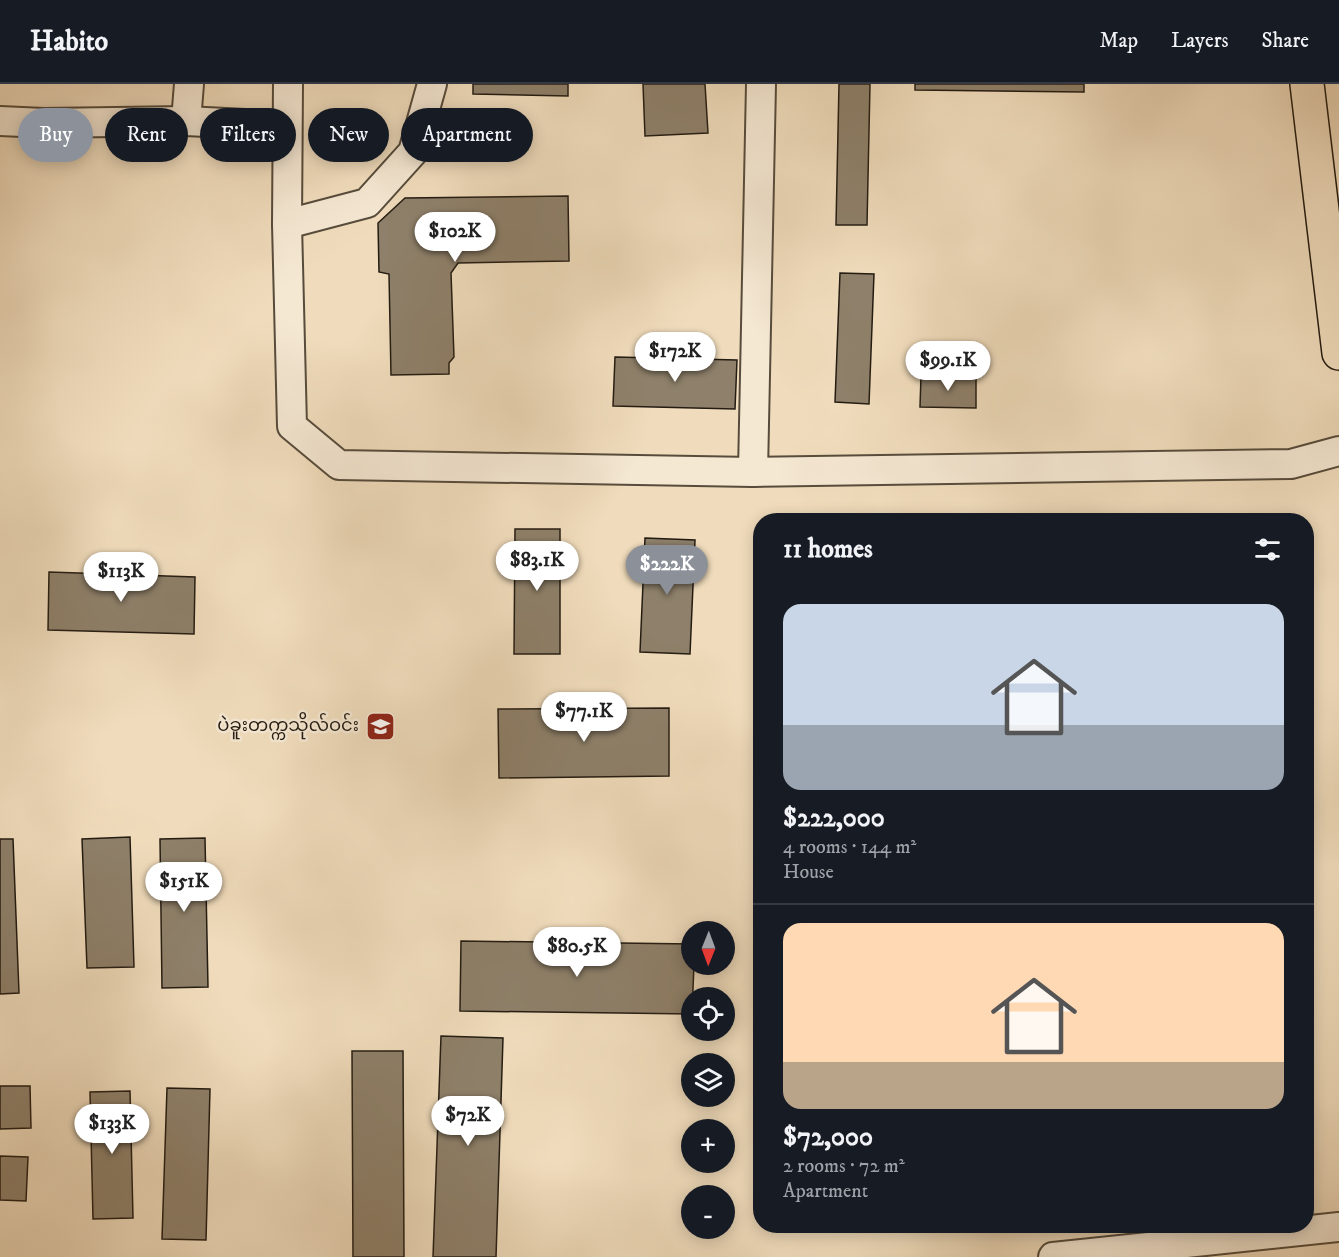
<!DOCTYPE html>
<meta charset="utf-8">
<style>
body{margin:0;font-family:"IM FELL DW Pica","Noto Sans Myanmar",serif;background:#20242c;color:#f1f3f6;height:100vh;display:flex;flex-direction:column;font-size:22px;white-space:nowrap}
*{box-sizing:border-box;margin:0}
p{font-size:20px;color:#9ea1a6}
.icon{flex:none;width:33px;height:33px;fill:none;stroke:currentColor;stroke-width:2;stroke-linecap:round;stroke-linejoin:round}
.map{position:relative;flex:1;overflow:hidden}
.drawer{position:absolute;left:753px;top:429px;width:561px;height:720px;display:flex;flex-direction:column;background:#171b24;border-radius:24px;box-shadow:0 3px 15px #0003}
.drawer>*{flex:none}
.banner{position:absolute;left:18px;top:24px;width:570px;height:54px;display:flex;gap:12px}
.needle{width:39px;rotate:181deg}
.controls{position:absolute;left:681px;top:837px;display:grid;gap:12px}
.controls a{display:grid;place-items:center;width:54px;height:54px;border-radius:50%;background:#171b24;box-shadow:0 3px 15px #0003;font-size:30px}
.price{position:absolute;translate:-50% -51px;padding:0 14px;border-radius:21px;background:#fff;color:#222;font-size:20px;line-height:39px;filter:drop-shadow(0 2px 3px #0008)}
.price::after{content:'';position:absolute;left:50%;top:36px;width:18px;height:14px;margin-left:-9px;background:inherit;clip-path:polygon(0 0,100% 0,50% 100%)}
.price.current{background:#8c9099;color:#fff}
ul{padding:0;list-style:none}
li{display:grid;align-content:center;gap:12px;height:318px;padding:0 30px}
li+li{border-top:2px solid #363941}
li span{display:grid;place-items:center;height:186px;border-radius:18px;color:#555}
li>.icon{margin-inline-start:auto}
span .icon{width:108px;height:108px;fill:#fffc;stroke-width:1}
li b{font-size:26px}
h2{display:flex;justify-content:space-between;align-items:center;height:72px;padding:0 30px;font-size:26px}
.tag{padding:0 21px;border-radius:27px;background:#171b24;box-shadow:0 3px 15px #0003;font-size:21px;line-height:54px}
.tag.current{background:#8c9099;color:#fff}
header{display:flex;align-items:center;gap:36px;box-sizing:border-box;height:84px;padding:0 30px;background:#171b24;border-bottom:2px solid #363941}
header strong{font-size:28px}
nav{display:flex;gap:33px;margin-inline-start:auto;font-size:21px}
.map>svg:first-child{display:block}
</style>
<header>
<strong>Habito</strong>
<nav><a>Map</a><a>Layers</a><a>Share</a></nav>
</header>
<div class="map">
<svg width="1339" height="1173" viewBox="0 0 1339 1173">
<rect width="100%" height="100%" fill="#f0dcbc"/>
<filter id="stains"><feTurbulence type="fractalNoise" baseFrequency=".00333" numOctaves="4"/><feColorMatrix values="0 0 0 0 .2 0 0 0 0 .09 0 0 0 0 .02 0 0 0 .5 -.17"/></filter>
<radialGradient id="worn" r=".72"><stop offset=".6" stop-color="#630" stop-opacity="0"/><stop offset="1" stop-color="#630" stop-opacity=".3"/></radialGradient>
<!-- building -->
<g fill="#8e806a" stroke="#241c12" stroke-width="1.5">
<polygon points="473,0 568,0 568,12 473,10"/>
<polygon points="643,0 705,0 708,49 645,52"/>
<polygon points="839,0 870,0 867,141 836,141"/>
<polygon points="915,0 1084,0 1084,8 915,6"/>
<polygon points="568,112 569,177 458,179 451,189 454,273 449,279 449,290 391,291 389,190 379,188 378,139 405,114"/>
<polygon points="840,189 874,190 869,320 835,318"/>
<polygon points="615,273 737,276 735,325 613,322"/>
<polygon points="921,292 976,292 976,324 920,323"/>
<polygon points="812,433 869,434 869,436 812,436"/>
<polygon points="515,445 560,445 560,570 514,570"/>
<polygon points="645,454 695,456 690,570 640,568"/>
<polygon points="49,488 195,493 194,550 48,546"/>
<polygon points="669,624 669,692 499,694 498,625"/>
<polygon points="130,753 134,883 87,884 82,755"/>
<polygon points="205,754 208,903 162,904 160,755"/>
<polygon points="0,755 13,755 19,909 0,910"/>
<polygon points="461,857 692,860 692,880 694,880 692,930 460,927"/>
<polygon points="441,952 503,954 496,1173 433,1173"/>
<polygon points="352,967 403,967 404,1173 353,1173"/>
<polygon points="0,1002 30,1002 31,1044 0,1045"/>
<polygon points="167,1004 210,1005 206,1156 162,1155"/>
<polygon points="130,1007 133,1134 93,1135 90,1008"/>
<polygon points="0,1072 28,1073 26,1117 0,1116"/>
</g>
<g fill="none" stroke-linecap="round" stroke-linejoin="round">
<defs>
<g id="minor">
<polyline points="288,0 287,140 292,342 339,381 753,388"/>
<polyline points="761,0 753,388 1291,380 1339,367"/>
<polyline points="0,37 44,39 186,37 287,42"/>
<polyline points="186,37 189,0"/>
<polyline points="287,140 367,119 413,68 432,0"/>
<polyline points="1053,1173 1339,1143"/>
</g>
<polyline id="trunk" points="1307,0 1339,269"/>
</defs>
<!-- minor casing -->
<use href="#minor" stroke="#574c3c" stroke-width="32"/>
<!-- trunk casing -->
<use href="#trunk" stroke="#241c12" stroke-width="36"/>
<!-- minor -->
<use href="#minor" stroke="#f5e8d3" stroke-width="28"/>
<!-- trunk -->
<use href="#trunk" stroke="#f0dcbc" stroke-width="33"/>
</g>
<!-- icons -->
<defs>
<symbol id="university-square" viewBox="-11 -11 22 22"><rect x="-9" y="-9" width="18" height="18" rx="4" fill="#8f2418" stroke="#f5e8d3"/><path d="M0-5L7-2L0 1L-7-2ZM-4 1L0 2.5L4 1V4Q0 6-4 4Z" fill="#fff"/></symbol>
</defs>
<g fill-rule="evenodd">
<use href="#university-square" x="364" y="626" width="33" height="33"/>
</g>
<g text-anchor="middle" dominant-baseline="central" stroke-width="5" stroke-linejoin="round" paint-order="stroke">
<!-- poi labels -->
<g font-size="18" fill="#241c12" stroke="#f5e8d3" text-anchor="end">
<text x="359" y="642">ပဲခူးတက္ကသိုလ်ဝင်း</text>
</g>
</g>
<rect width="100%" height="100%" filter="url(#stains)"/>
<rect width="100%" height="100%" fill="url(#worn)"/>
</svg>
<div class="controls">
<a><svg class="needle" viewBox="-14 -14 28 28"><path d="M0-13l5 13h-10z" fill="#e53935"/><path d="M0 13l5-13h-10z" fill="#9ea1a6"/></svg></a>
<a><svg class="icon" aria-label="locate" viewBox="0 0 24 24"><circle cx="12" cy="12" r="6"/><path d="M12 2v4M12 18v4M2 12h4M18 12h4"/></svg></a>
<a><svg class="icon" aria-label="layers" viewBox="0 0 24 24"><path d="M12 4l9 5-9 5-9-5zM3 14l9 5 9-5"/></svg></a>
<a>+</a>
<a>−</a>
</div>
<b class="price" style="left:455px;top:179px">$102K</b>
<b class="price" style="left:675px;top:299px">$172K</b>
<b class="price" style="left:948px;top:308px">$99.1K</b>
<b class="price" style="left:537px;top:508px">$83.1K</b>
<b class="price current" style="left:667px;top:512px">$222K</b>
<b class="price" style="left:121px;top:519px">$113K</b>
<b class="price" style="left:584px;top:659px">$77.1K</b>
<b class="price" style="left:184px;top:829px">$151K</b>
<b class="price" style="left:577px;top:894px">$80.5K</b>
<b class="price" style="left:468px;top:1063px">$72K</b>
<b class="price" style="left:112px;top:1071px">$133K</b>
<div class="banner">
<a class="tag current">Buy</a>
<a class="tag">Rent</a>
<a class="tag">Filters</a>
<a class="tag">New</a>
<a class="tag">Apartment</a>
</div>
<section class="drawer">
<h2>11 homes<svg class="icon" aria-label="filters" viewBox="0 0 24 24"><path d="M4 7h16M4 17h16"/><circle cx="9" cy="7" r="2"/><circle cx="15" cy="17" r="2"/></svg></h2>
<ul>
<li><span style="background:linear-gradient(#c9d6e8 65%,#9aa5b1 0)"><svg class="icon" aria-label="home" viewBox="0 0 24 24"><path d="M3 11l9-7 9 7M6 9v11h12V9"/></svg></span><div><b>$222,000</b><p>4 rooms · 144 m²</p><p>House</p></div></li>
<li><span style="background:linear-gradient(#ffd9b3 75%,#b9a48a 0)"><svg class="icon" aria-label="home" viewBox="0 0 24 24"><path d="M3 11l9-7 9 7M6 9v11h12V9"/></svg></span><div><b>$72,000</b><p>2 rooms · 72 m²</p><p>Apartment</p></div></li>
</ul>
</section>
</div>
